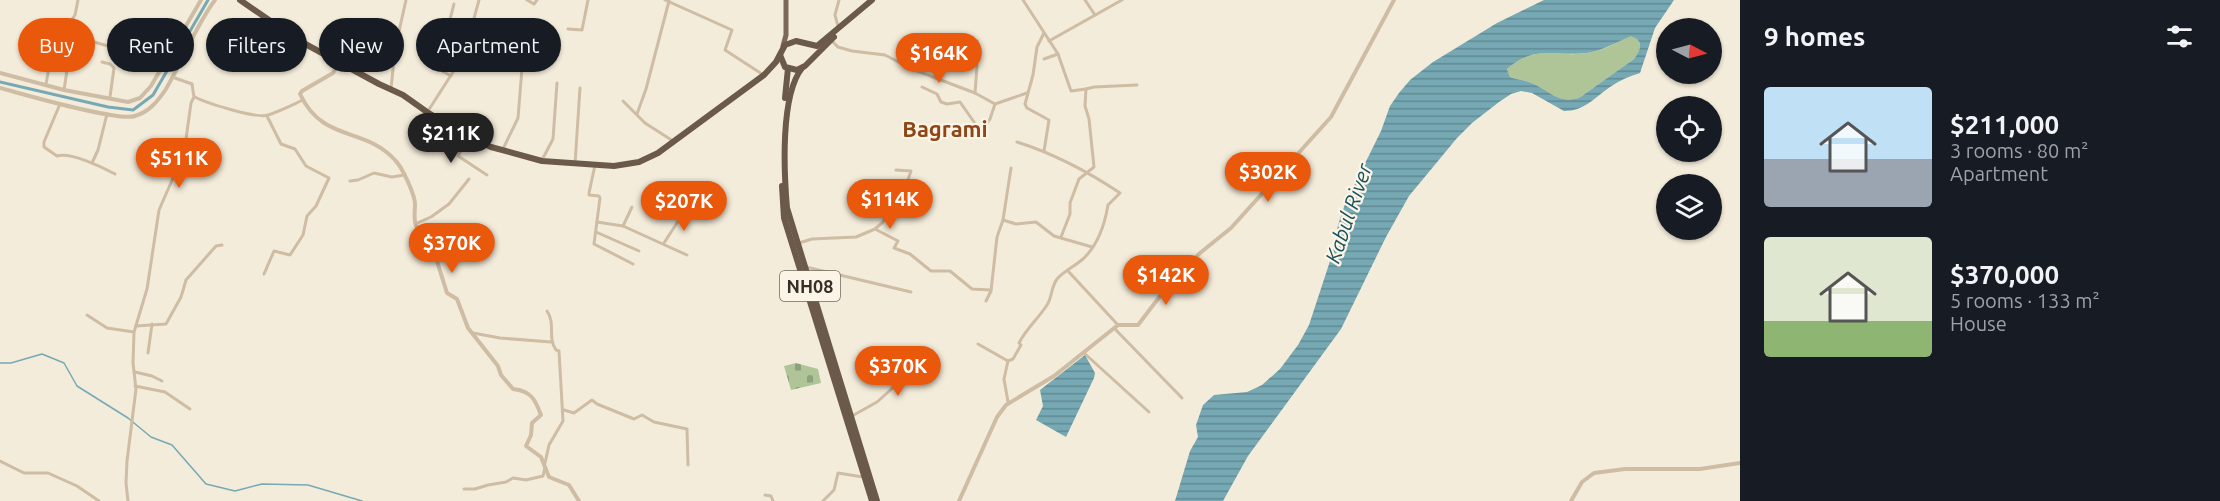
<!DOCTYPE html>
<meta charset="utf-8">
<style>
body{margin:0;font-family:Ubuntu,sans-serif;background:#20242c;color:#f1f3f6;height:100vh;display:flex;flex-direction:column;font-size:22px;white-space:nowrap}
*{box-sizing:border-box;margin:0}
p{font-size:20px;color:#9ea1a6}
.icon{flex:none;width:33px;height:33px;fill:none;stroke:currentColor;stroke-width:2;stroke-linecap:round;stroke-linejoin:round}
.map{position:relative;flex:1;overflow:hidden}
.details{display:flex;flex-direction:column;background:#171b24;width:480px}
.details>*{flex:none}
.banner{position:absolute;left:18px;top:18px;width:570px;height:54px;display:flex;gap:12px}
.needle{width:39px;rotate:96deg}
.tools{position:absolute;left:1656px;top:18px;display:grid;gap:12px}
.tools a{display:grid;place-items:center;width:66px;height:66px;border-radius:50%;background:#171b24;box-shadow:0 2px 4px #0004;font-size:30px}
.price{position:absolute;translate:-50% -51px;padding:0 14px;border-radius:21px;background:#ea580c;color:#fff;font-size:20px;line-height:39px;filter:drop-shadow(0 2px 3px #0008)}
.price::after{content:'';position:absolute;left:50%;top:36px;width:18px;height:14px;margin-left:-9px;background:inherit;clip-path:polygon(0 0,100% 0,50% 100%)}
.price.selected{background:#222;color:#fff}
ul{padding:0;list-style:none}
li{display:flex;align-items:center;gap:18px;height:150px;padding:0 24px}
li span{display:grid;place-items:center;flex:none;width:168px;height:120px;border-radius:6px;color:#555}
li>.icon{margin-inline-start:auto}
span .icon{width:72px;height:72px;fill:#fffc;stroke-width:1}
li b{font-size:26px}
h2{display:flex;justify-content:space-between;align-items:center;height:72px;padding:0 24px;font-size:26px}
.pill{padding:0 21px;border-radius:27px;background:#171b24;box-shadow:0 2px 4px #0004;font-size:21px;line-height:54px}
.pill.selected{background:#ea580c;color:#fff}
main{display:flex;flex:1;min-height:0}
.map>svg:first-child{display:block}
</style>
<main>
<div class="map">
<svg width="1740" height="501" viewBox="0 0 1740 501">
<defs>
<pattern id="cemetery-stones" width="16" height="16" patternUnits="userSpaceOnUse" patternTransform="scale(1.5)"><rect width="16" height="16" fill="#afc598"/><path d="M2 7V4a2 2 0 0 1 4 0v3zM10 15v-3a2 2 0 0 1 4 0v3z" fill="#8fa07c"/></pattern>
<pattern id="water-rules" width="6" height="5" patternUnits="userSpaceOnUse" patternTransform="scale(1.5)"><rect width="6" height="5" fill="#76a9b4"/><path d="M0 2.5h6" fill="none" stroke="#628a92"/></pattern>
</defs>
<rect width="100%" height="100%" fill="#f4ecda"/>
<!-- grass -->
<path fill="#afc598" d="M1631 35C1644 42 1641 49 1634 59L1579 98C1556 104 1549 89 1529 82 1523 80 1516 79 1510 77L1507 69C1541 41 1557 60 1592 52 1606 49 1619 41 1631 35Z"/>
<!-- cemetery -->
<polygon fill="url(#cemetery-stones)" points="796,363 818,369 821,383 791,390 784,366"/>
<!-- water -->
<g fill="url(#water-rules)" fill-rule="evenodd">
<path d="M1544 0H1674L1655 28 1640 73C1630 76 1620 80 1610 87 1595 97 1585 111 1564 111L1532 93 1521 91 1511 94 1499 102 1472 123 1457 138 1409 196 1386 237 1341 329 1248 456 1223 501H1175L1190 451 1198 437 1196 425 1203 405 1214 395 1247 392 1262 385 1280 369 1298 345 1309 325 1332 255 1338 225 1345 204 1381 131 1390 106 1399 93 1410 80 1433 62 1497 23ZM1631 36C1644 41 1641 49 1634 59L1579 98C1556 104 1549 89 1529 82 1523 80 1516 79 1510 77L1507 69C1539 42 1557 59 1592 52 1605 49 1619 41 1631 36Z"/>
<polygon points="1085,355 1095,373 1094,378 1066,437 1036,420 1043,406 1040,390"/>
</g>
<g fill="none" stroke-linecap="round" stroke-linejoin="round">
<!-- stream -->
<polyline stroke="#76a9b4" stroke-width="1.5" points="0,363 11,363 42,354 64,363 77,386 128,418 151,437 172,445 206,484 235,491 262,484 308,485 362,501"/>
<!-- canal -->
<polyline stroke="#76a9b4" stroke-width="3" points="0,82 108,107 133,110 153,95 208,0"/>
<!-- minor -->
<g stroke="#cebda4" stroke-width="3">
<polyline points="527,0 534,4 537,0"/>
<polyline points="665,0 732,30 725,50 762,74"/>
<polyline points="1023,0 1058,54 1071,91 1086,89 1085,106 1089,119 1094,167 1079,179 1070,203 1070,214 1061,237"/>
<polyline points="1085,0 1095,15"/>
<polyline points="454,4 444,42 464,55"/>
<polyline points="838,26 835,15 839,0"/>
<polyline points="568,29 582,30 588,0"/>
<polyline points="66,35 90,45 94,42 115,48 112,57 122,63 138,61 160,70"/>
<polyline points="832,41 838,47 852,51 885,55 912,69 975,93"/>
<polyline points="977,41 974,50 977,66 975,93 995,104 1027,93"/>
<polyline points="1049,41 1122,0"/>
<polyline points="1044,59 1058,54"/>
<polyline points="102,62 110,64 114,68 110,97"/>
<polyline points="508,64 522,68"/>
<polyline points="431,65 451,76"/>
<polyline points="46,84 52,51 64,42 68,25 75,15 78,0"/>
<polyline points="922,87 937,94 941,102 947,104 960,102 981,132 990,119 995,104"/>
<polyline points="391,89 395,49 406,0"/>
<polyline points="1086,89 1094,87 1137,85"/>
<polyline points="64,90 69,57"/>
<path d="M195 97C206 103 257 119 268 115 280 111 292 105 303 100"/>
<polyline points="623,101 645,123 673,141"/>
<path d="M60 104 44 142V147L57 156C71 152 102 167 115 174"/>
<polyline points="428,111 464,55 479,0"/>
<polyline points="637,114 646,89 669,1"/>
<polyline points="468,137 458,156 487,175"/>
<polyline points="503,149 518,118 522,68 528,35"/>
<polyline points="1044,151 1049,120 1027,108 1025,104 1033,75 1037,47 1044,33"/>
<polyline points="542,160 553,139 557,83"/>
<polyline points="92,163 98,150 107,114"/>
<polyline points="575,164 580,88"/>
<polyline points="595,165 589,193 589,195 599,196 600,198 594,244 633,264"/>
<polyline points="350,181 358,180 374,173 392,177 404,175"/>
<polyline points="1003,220 1016,224 1036,222 1054,236 1092,247"/>
<polyline points="597,222 623,226 687,255"/>
<polyline points="415,224 431,217 449,204 469,179"/>
<polyline points="623,226 632,207"/>
<polyline points="875,229 898,241 894,248 910,254 931,271 950,271 972,289 990,290"/>
<polyline points="596,232 639,251"/>
<polyline points="664,243 686,209"/>
<polyline points="799,243 812,239 856,237 875,229 883,222 893,205 902,197 911,171 896,170"/>
<polyline points="806,267 911,292"/>
<polyline points="1068,271 1118,325"/>
<polyline points="264,274 274,251 290,255 303,235 307,216 316,206 329,178 306,166 295,149 281,144 267,116"/>
<polyline points="986,301 991,291 997,237 1003,220 1011,168"/>
<polyline points="87,315 107,328 134,332 147,289 159,210 177,169 186,139 191,103 194,97 192,84 172,77"/>
<polyline points="136,326 166,324 181,297 186,280 216,246 222,245"/>
<polyline points="1114,328 1182,398"/>
<polyline points="473,333 500,338 551,342"/>
<polyline points="978,344 1008,361 1004,379 1008,402"/>
<polyline points="148,353 152,324"/>
<polyline points="1084,353 1149,412"/>
<path d="M1008 361 1013 359 1021 345 1019 343C1026 329 1038 319 1047 305 1052 298 1051 287 1057 279 1064 271 1075 266 1083 259 1098 245 1105 223 1108 205L1120 193C1087 171 1055 154 1017 142"/>
<polyline points="135,372 152,376 162,381"/>
<polyline points="135,386 165,392 190,409"/>
<polyline points="564,410 574,413 592,400 597,404 634,419 642,415 654,422 687,429 688,465"/>
<polyline points="852,416 877,402 905,377 908,352"/>
<polyline points="0,461 24,473 48,473 77,486 99,501"/>
<path d="M545 463 549 445 563 421 559 351 556 350C547 337 556 324 547 311"/>
<polyline points="464,489 475,489 488,485 506,482 513,478 526,480 543,476 545,467"/>
<polyline points="765,495 771,496 773,501"/>
<polyline points="128,501 126,483 127,461 136,389 133,363 134,333"/>
<polyline points="823,501 834,490 838,473 863,477"/>
</g>
<!-- tertiary -->
<g stroke="#cebda4" stroke-width="4">
<path d="M339 63 333 73 302 91 300 94C323 143 364 126 395 160 402 167 416 196 415 206 414 219 414 224 421 236H429L447 293 457 299 468 328 498 366 501 375 513 389C531 391 535 399 541 415L532 423 531 435 526 446 541 457 549 477 569 485 579 501"/>
<polyline points="0,73 64,90 128,102 140,98 151,86 201,0"/>
<path d="M0 88C23 94 118 122 135 116 149 112 158 101 166 89 183 60 195 27 215 0"/>
<polyline points="959,501 997,417 1006,405 1054,376 1118,325 1138,325 1170,283 1200,253 1231,228 1331,117 1394,0"/>
<polyline points="1571,501 1582,482 1594,473 1625,469 1700,469 1740,463"/>
</g>
<!-- primary -->
<polyline stroke="#7c6856" stroke-width="5" points="783,46 786,35 786,0"/>
<!-- trunk -->
<g stroke="#6b594a" stroke-width="6">
<polyline points="240,0 298,40 379,84 403,95 427,112 468,137 491,147 542,161 614,166 639,162 658,153 764,75 776,62 785,45 796,41 817,46 872,0"/>
<polyline points="780,55 785,67 797,70 805,66 834,37"/>
<path d="M802 68C780 96 784 173 787 208L877 501"/>
<polyline points="785,98 788,68"/>
<polyline points="782,186 784,218 872,501"/>
</g>
</g>
<g text-anchor="middle" dominant-baseline="central" stroke-width="4.5" stroke-linejoin="round" paint-order="stroke">
<!-- shield labels -->
<rect fill="#fbf5e7" stroke="#726a61" stroke-width="1.5" x="780" y="271" width="60" height="30" rx="4.5"/>
<g font-size="18" font-weight="bold" fill="#382f27">
<text x="810" y="286">NH08</text>
</g>
<!-- water labels -->
<g font-size="21" font-style="italic" fill="#18505e" stroke="#fbf5e7">
<text transform="translate(1348 213) rotate(-71)">Kabul River</text>
</g>
<!-- quarter labels -->
<g font-size="22" font-weight="bold" fill="#904517" stroke="#fbf5e7">
<text x="945" y="128">Bagrami</text>
</g>
</g>
</svg>
<div class="tools">
<a><svg class="needle" viewBox="-14 -14 28 28"><path d="M0-13l5 13h-10z" fill="#e53935"/><path d="M0 13l5-13h-10z" fill="#9ea1a6"/></svg></a>
<a><svg class="icon" aria-label="locate" viewBox="0 0 24 24"><circle cx="12" cy="12" r="6"/><path d="M12 2v4M12 18v4M2 12h4M18 12h4"/></svg></a>
<a><svg class="icon" aria-label="layers" viewBox="0 0 24 24"><path d="M12 4l9 5-9 5-9-5zM3 14l9 5 9-5"/></svg></a>
</div>
<b class="price" style="left:939px;top:84px">$164K</b>
<b class="price selected" style="left:451px;top:164px">$211K</b>
<b class="price" style="left:179px;top:189px">$511K</b>
<b class="price" style="left:1268px;top:203px">$302K</b>
<b class="price" style="left:890px;top:230px">$114K</b>
<b class="price" style="left:684px;top:232px">$207K</b>
<b class="price" style="left:452px;top:274px">$370K</b>
<b class="price" style="left:1166px;top:306px">$142K</b>
<b class="price" style="left:898px;top:397px">$370K</b>
<div class="banner">
<a class="pill selected">Buy</a>
<a class="pill">Rent</a>
<a class="pill">Filters</a>
<a class="pill">New</a>
<a class="pill">Apartment</a>
</div>
</div>
<section class="details">
<h2>9 homes<svg class="icon" aria-label="filters" viewBox="0 0 24 24"><path d="M4 7h16M4 17h16"/><circle cx="9" cy="7" r="2"/><circle cx="15" cy="17" r="2"/></svg></h2>
<ul>
<li><span style="background:linear-gradient(#bfe0f5 60%,#9aa5b1 0)"><svg class="icon" aria-label="home" viewBox="0 0 24 24"><path d="M3 11l9-7 9 7M6 9v11h12V9"/></svg></span><div><b>$211,000</b><p>3 rooms · 80 m²</p><p>Apartment</p></div></li>
<li><span style="background:linear-gradient(#dfe7d0 70%,#8fb573 0)"><svg class="icon" aria-label="home" viewBox="0 0 24 24"><path d="M3 11l9-7 9 7M6 9v11h12V9"/></svg></span><div><b>$370,000</b><p>5 rooms · 133 m²</p><p>House</p></div></li>
</ul>
</section>
</main>
